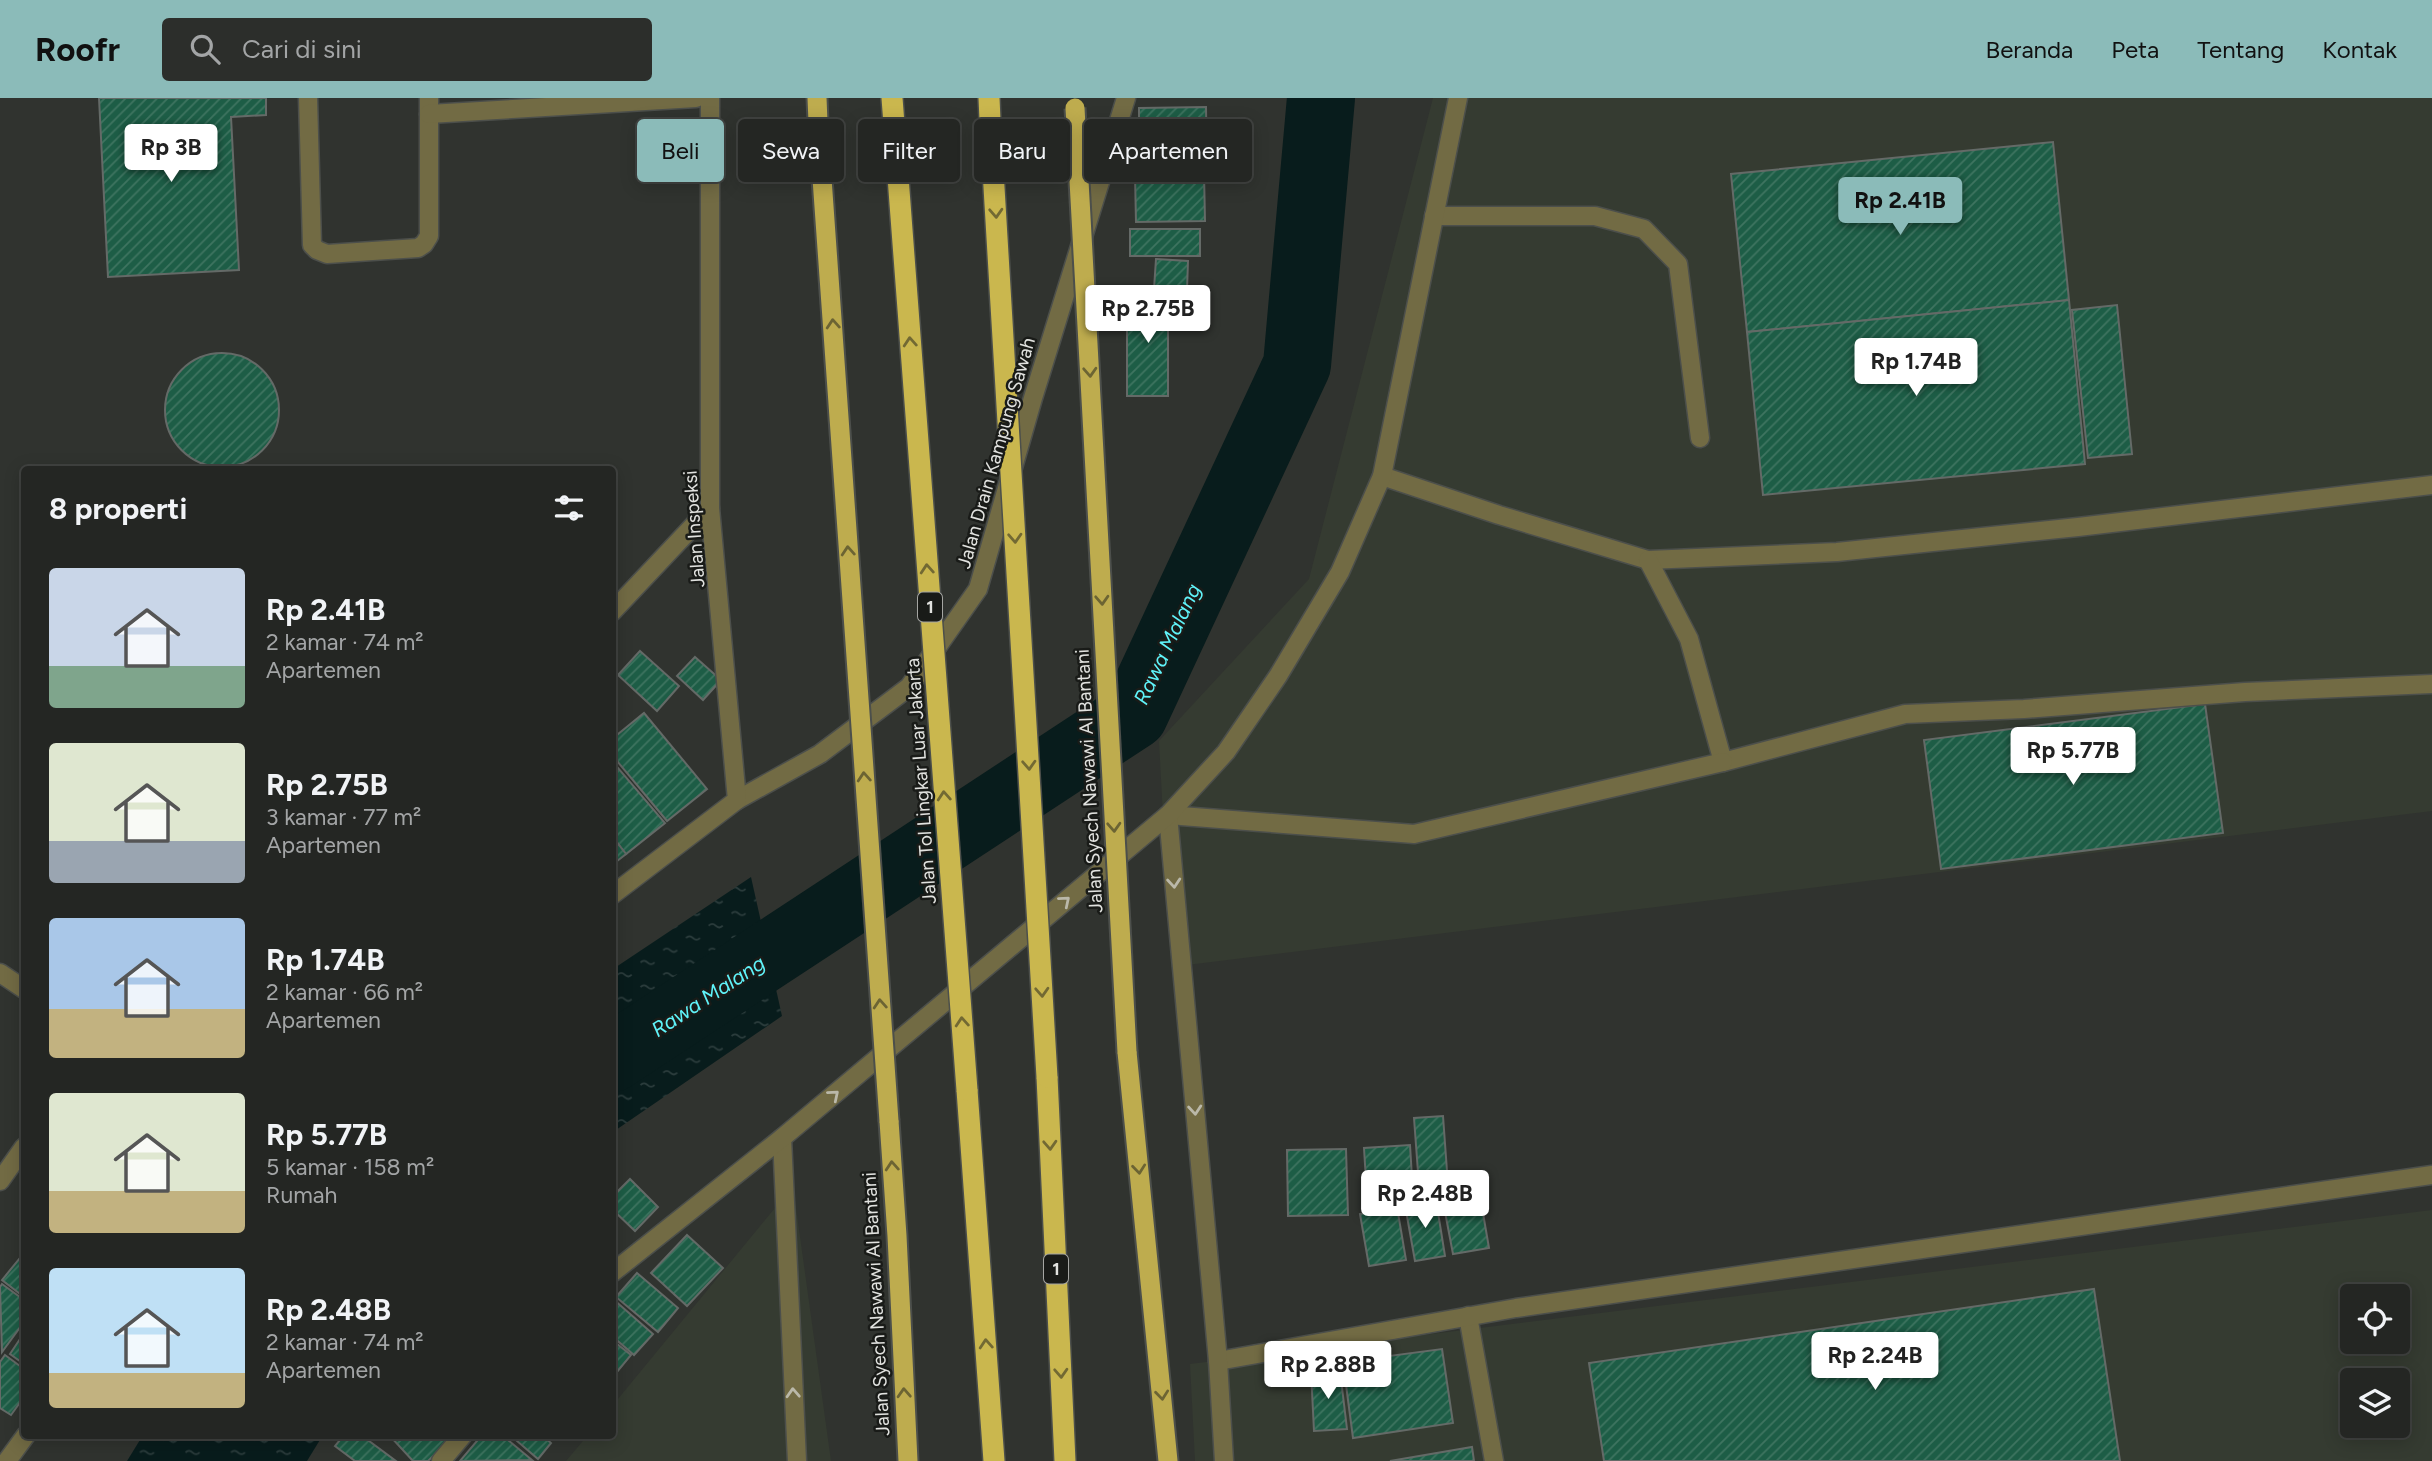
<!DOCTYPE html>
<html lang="id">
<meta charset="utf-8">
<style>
body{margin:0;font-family:Figtree,sans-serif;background:#2c2e2b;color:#f1f3f6;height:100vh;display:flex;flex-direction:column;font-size:26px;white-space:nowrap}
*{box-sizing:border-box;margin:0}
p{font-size:23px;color:#a3a5a6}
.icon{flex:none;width:38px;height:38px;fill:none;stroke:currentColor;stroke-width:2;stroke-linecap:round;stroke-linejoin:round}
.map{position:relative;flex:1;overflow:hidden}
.drawer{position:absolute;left:21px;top:368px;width:595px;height:973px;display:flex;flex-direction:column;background:#242623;border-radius:7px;box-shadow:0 4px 18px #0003,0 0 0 2px #414341}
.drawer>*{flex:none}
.banner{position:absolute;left:637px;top:21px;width:665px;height:63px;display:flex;gap:14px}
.buttons{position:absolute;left:2340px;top:1186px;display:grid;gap:14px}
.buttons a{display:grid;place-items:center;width:70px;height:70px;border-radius:7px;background:#242623;box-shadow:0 4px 18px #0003,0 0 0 2px #414341;font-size:35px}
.price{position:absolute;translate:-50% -60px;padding:0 16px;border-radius:7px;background:#fff;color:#222;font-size:23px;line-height:46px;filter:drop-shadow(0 2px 4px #0008)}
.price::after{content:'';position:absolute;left:50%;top:42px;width:21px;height:16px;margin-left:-10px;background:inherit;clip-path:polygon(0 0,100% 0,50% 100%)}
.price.current{background:#8bbbb9;color:#111}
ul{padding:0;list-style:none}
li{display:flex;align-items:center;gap:21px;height:175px;padding:0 28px}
li span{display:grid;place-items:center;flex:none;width:196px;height:140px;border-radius:7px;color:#555}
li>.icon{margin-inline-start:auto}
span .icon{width:84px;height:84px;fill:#fffc;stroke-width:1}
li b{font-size:30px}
h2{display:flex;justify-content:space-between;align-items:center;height:84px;padding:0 28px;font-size:30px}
.tag{padding:0 24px;border-radius:7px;background:#242623;box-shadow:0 4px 18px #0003,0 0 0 2px #414341;font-size:24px;line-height:63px}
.tag.current{background:#8bbbb9;color:#111}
header{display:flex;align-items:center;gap:42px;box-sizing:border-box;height:98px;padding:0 35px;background:#8bbbb9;color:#111}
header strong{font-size:33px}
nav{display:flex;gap:38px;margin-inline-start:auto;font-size:24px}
.search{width:490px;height:63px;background:#2c2e2b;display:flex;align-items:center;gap:18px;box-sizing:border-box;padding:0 24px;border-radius:7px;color:#a3a5a6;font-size:26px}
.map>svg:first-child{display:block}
</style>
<header>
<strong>Roofr</strong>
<div class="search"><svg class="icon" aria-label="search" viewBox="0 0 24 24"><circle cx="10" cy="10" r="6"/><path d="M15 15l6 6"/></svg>Cari di sini</div>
<nav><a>Beranda</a><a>Peta</a><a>Tentang</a><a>Kontak</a></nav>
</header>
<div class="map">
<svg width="2432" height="1363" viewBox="0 0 2432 1363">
<defs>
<pattern id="water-ripples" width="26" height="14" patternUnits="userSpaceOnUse" patternTransform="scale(1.75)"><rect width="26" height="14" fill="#081c1c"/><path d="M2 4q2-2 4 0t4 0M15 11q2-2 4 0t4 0" fill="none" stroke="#2c3d3d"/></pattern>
<pattern id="building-hatch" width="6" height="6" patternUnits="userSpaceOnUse" patternTransform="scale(1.75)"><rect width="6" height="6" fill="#1d5d46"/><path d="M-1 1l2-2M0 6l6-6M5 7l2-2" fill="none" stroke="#3e7460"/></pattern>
</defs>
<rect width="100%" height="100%" fill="#30332f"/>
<!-- built -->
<g fill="#353b31" fill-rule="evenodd">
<polygon points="1433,0 2432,0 2432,713 1171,869 1159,643 1309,481"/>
<polygon points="793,1088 831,1363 566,1363 588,1337 612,1337 613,1307"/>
<path d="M2432 1112V1363H1195L1190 1266ZM2352 1199H2398V1244H2352ZM2352 1283H2398V1328H2352Z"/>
</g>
<!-- water -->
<g fill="url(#water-ripples)">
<polygon points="751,779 782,918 613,1034 613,871"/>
<polygon points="143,1337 323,1337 307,1363 127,1363"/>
</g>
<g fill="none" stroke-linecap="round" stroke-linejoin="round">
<!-- river -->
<polyline stroke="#081c1c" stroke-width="68" points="612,960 1134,617 1297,267 1321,0"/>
</g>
<!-- building -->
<g fill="url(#building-hatch)" stroke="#646a67" stroke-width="2">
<polygon points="99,0 266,0 266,17 231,19 239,172 108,179"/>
<polygon points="1206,9 1207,69 1139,70 1139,10"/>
<polygon points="2053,44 2069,202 1747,234 1731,76"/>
<polygon points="1204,75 1205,123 1136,124 1135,77"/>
<rect x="1130" y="131" width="70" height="27"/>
<polygon points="1156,161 1188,163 1187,192 1154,191"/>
<rect x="1127" y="197" width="41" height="101"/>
<polygon points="2069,202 2085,366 1763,397 1747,234"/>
<polygon points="2117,207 2132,356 2088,360 2072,212"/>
<circle cx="222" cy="312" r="57"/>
<polygon points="640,553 679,588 657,613 618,577"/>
<polygon points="695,559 721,582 703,602 677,578"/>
<polygon points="2205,606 2223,735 1941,771 1924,642"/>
<polygon points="644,615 707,691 667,723 612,657 612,641"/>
<polygon points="612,663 665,725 626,756 612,738"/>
<polygon points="612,738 626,756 612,767"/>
<polygon points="1443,1018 1447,1073 1418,1074 1414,1020"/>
<polygon points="1410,1047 1413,1096 1367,1099 1364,1050"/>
<polygon points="1346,1051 1348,1117 1288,1118 1287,1052"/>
<polygon points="630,1081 658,1109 635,1133 612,1111 612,1099"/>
<polygon points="1479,1092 1489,1150 1453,1156 1442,1098"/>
<polygon points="1436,1102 1445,1158 1415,1163 1405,1107"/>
<polygon points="1397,1109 1406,1162 1369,1168 1360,1116"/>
<polygon points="687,1137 723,1170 687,1208 651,1175"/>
<polygon points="24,1155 24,1199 2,1182"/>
<polygon points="637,1175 678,1210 658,1234 616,1199"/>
<polygon points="2,1186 24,1202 24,1224 2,1254 0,1189"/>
<polygon points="2094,1191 2120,1363 1604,1363 1589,1265"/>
<polygon points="613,1201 653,1236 634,1257 612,1238"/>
<polygon points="24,1235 24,1266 10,1256"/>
<polygon points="612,1242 631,1257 612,1280"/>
<polygon points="1442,1251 1453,1325 1353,1340 1343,1264"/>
<polygon points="5,1257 24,1271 24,1299 11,1317 0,1310 0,1264"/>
<polygon points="1311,1273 1340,1273 1347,1331 1314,1333"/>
<polygon points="344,1337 361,1337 396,1363 355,1363 335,1348"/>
<polygon points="389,1337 445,1337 450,1342 428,1363 413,1363"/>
<polygon points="482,1337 502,1337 532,1362 460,1363"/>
<polygon points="510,1337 542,1337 551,1345 538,1361"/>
<polygon points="1472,1349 1474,1363 1390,1363"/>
</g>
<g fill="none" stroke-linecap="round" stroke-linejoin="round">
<defs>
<g id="service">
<polyline points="308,0 312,147 317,152 327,156 418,150 424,146 429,138 429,0"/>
<polyline points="429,16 696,0"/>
<polyline points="1434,118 1595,118 1644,131 1678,166 1700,340"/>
<polyline points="1382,378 1499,417 1648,462 1837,454 2078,429 2432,387"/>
<polyline points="1648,462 1689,541 1723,664 1905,616 2024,611 2245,594 2432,586"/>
<polyline points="612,514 710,410"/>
<polyline points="1168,717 1414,736 1723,664"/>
<polyline points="0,875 24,891"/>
<polyline points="0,1083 24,1049"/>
<polyline points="1468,1218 1494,1363"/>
<polyline points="1218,1263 1516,1210 2432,1077"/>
</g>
<g id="minor">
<polyline points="737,702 820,656 909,589 978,491 1033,300 1126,0"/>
<polyline points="1168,717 1218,1263 1224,1363"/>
<polyline points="612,797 737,702 710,410 710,0"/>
<polyline points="782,1040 797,1363"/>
<polyline points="612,1175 782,1040 1168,717 1226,654 1278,578 1340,474 1382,378 1458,0"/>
<polyline points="7,1363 26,1337"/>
<polyline points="441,1363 463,1337"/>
</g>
<g id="trunk">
<polyline points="817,0 818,24"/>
<polyline points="1127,954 1168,1363"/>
<polyline points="889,1023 897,1138 908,1363"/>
</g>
<g id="motorway">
<polyline points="892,0 894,26"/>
<polyline points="989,0 990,22"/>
<polyline points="1047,979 1065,1363"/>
<polyline points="967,992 994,1363"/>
</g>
</defs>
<!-- service casing -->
<use href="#service" stroke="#4c4f4b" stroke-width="21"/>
<!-- minor casing -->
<use href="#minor" stroke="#4c4f4b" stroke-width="21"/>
<!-- trunk casing -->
<use href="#trunk" stroke="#4c4f4b" stroke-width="23"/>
<!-- motorway casing -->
<use href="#motorway" stroke="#4c4f4b" stroke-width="24"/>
<!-- service -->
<use href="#service" stroke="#726b44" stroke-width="18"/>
<!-- minor -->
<use href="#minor" stroke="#726b44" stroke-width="18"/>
<!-- trunk -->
<use href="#trunk" stroke="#beac4e" stroke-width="19"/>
<!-- motorway -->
<use href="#motorway" stroke="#cab74e" stroke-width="21"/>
<defs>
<g id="trunk-bridge">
<polyline points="1075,10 1127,954"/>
<polyline points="818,24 889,1023"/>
</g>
<g id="motorway-bridge">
<polyline points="990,22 1047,979"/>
<polyline points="894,26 967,992"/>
</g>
</defs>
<!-- trunk-bridge casing -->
<use href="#trunk-bridge" stroke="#4c4f4b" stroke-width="23" stroke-linecap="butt"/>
<!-- motorway-bridge casing -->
<use href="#motorway-bridge" stroke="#4c4f4b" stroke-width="24" stroke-linecap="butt"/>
<!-- trunk-bridge -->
<use href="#trunk-bridge" stroke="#beac4e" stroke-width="19"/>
<!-- motorway-bridge -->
<use href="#motorway-bridge" stroke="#cab74e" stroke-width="21"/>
</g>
<!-- one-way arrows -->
<defs><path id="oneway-chevron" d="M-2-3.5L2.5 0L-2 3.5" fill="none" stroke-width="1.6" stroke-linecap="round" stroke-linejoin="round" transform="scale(1.75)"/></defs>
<g stroke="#726933">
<use href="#oneway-chevron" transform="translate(996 115) rotate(87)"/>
<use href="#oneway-chevron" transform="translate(910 244) rotate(-94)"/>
<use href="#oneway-chevron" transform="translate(1015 440) rotate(87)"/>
<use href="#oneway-chevron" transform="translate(927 471) rotate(-94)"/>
<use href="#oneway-chevron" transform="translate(1029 667) rotate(87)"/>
<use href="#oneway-chevron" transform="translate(944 698) rotate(-94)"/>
<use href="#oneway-chevron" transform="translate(1042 894) rotate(87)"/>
<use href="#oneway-chevron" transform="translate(962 924) rotate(-94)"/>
<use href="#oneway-chevron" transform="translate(1050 1047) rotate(87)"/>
<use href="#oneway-chevron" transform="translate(986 1246) rotate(-94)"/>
<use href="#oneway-chevron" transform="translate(1061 1275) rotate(87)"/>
</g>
<g stroke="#6c6433">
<use href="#oneway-chevron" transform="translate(833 226) rotate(-94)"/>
<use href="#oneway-chevron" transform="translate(1090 274) rotate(87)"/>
<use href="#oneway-chevron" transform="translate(848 453) rotate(-94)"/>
<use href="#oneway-chevron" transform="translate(1102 502) rotate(87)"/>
<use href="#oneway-chevron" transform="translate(864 679) rotate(-94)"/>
<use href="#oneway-chevron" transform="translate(1114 729) rotate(87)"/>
<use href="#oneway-chevron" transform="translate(880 906) rotate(-94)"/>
<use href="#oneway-chevron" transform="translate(892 1068) rotate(-94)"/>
<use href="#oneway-chevron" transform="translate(1139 1071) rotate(84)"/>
<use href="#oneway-chevron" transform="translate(904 1295) rotate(-93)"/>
<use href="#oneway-chevron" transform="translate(1162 1297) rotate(84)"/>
</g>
<g stroke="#bab8a9">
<use href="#oneway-chevron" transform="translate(1174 785) rotate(85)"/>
<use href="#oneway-chevron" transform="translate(1065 803) rotate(-40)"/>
<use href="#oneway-chevron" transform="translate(834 997) rotate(-40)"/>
<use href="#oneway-chevron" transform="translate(1195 1012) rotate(85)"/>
<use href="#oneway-chevron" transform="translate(793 1295) rotate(-93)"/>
</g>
<g text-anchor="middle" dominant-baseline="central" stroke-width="5" stroke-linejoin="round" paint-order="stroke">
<!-- shield labels -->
<g fill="#191b18" stroke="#a5a6a3" stroke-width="2">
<rect x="918" y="494.5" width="24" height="29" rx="5"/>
<rect x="1044" y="1156.5" width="24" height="29" rx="5"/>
</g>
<g font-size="18" font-weight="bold" fill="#e1e2df">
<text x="930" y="509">1</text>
<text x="1056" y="1171">1</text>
</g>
<!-- street labels -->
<g font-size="19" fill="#e1e2df" stroke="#191b18">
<text transform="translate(996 355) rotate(-74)">Jalan Drain Kampung Sawah</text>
<text transform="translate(694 431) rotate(-94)">Jalan Inspeksi</text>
<text transform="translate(921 683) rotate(-94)">Jalan Tol Lingkar Luar Jakarta</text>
<text transform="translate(1089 683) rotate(-93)">Jalan Syech Nawawi Al Bantani</text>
<text transform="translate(876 1206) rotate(-93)">Jalan Syech Nawawi Al Bantani</text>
</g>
<!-- water labels -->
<g font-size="21" font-style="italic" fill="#5ff3f9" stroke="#191b18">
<text transform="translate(1167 546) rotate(-65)">Rawa Malang</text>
<text transform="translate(708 898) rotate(-33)">Rawa Malang</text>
</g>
</g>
</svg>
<div class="buttons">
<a><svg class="icon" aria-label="locate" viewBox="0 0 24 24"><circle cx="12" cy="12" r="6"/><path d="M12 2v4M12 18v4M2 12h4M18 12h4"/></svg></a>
<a><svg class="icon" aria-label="layers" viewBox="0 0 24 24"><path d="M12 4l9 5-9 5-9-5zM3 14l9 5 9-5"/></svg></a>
</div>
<b class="price" style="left:171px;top:86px">Rp 3B</b>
<b class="price current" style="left:1900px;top:139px">Rp 2.41B</b>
<b class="price" style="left:1148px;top:247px">Rp 2.75B</b>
<b class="price" style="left:1916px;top:300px">Rp 1.74B</b>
<b class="price" style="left:2073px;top:689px">Rp 5.77B</b>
<b class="price" style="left:1425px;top:1132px">Rp 2.48B</b>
<b class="price" style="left:1875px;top:1294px">Rp 2.24B</b>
<b class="price" style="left:1328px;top:1303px">Rp 2.88B</b>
<div class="banner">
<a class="tag current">Beli</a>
<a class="tag">Sewa</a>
<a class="tag">Filter</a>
<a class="tag">Baru</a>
<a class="tag">Apartemen</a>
</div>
<section class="drawer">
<h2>8 properti<svg class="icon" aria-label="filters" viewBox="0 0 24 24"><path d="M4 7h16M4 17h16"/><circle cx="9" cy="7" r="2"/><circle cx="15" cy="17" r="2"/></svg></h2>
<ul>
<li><span style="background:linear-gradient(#c9d6e8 70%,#7fa58c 0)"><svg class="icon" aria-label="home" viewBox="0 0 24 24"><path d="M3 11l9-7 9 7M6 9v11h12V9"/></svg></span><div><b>Rp 2.41B</b><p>2 kamar · 74 m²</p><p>Apartemen</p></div></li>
<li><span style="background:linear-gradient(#dfe7d0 70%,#9aa5b1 0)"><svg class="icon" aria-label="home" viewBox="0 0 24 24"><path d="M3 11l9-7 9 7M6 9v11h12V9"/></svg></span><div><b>Rp 2.75B</b><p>3 kamar · 77 m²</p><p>Apartemen</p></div></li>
<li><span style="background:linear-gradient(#a9c7e8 65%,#c2b280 0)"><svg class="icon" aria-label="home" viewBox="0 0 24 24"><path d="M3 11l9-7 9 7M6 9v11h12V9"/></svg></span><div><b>Rp 1.74B</b><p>2 kamar · 66 m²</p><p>Apartemen</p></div></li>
<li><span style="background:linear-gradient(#dfe7d0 70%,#c2b280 0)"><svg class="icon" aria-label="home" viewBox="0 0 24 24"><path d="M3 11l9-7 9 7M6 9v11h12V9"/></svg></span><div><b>Rp 5.77B</b><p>5 kamar · 158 m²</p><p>Rumah</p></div></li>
<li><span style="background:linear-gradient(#bfe0f5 75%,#c2b280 0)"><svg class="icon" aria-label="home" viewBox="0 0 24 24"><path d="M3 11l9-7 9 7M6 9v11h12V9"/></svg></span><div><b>Rp 2.48B</b><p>2 kamar · 74 m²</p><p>Apartemen</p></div></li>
</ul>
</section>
</div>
